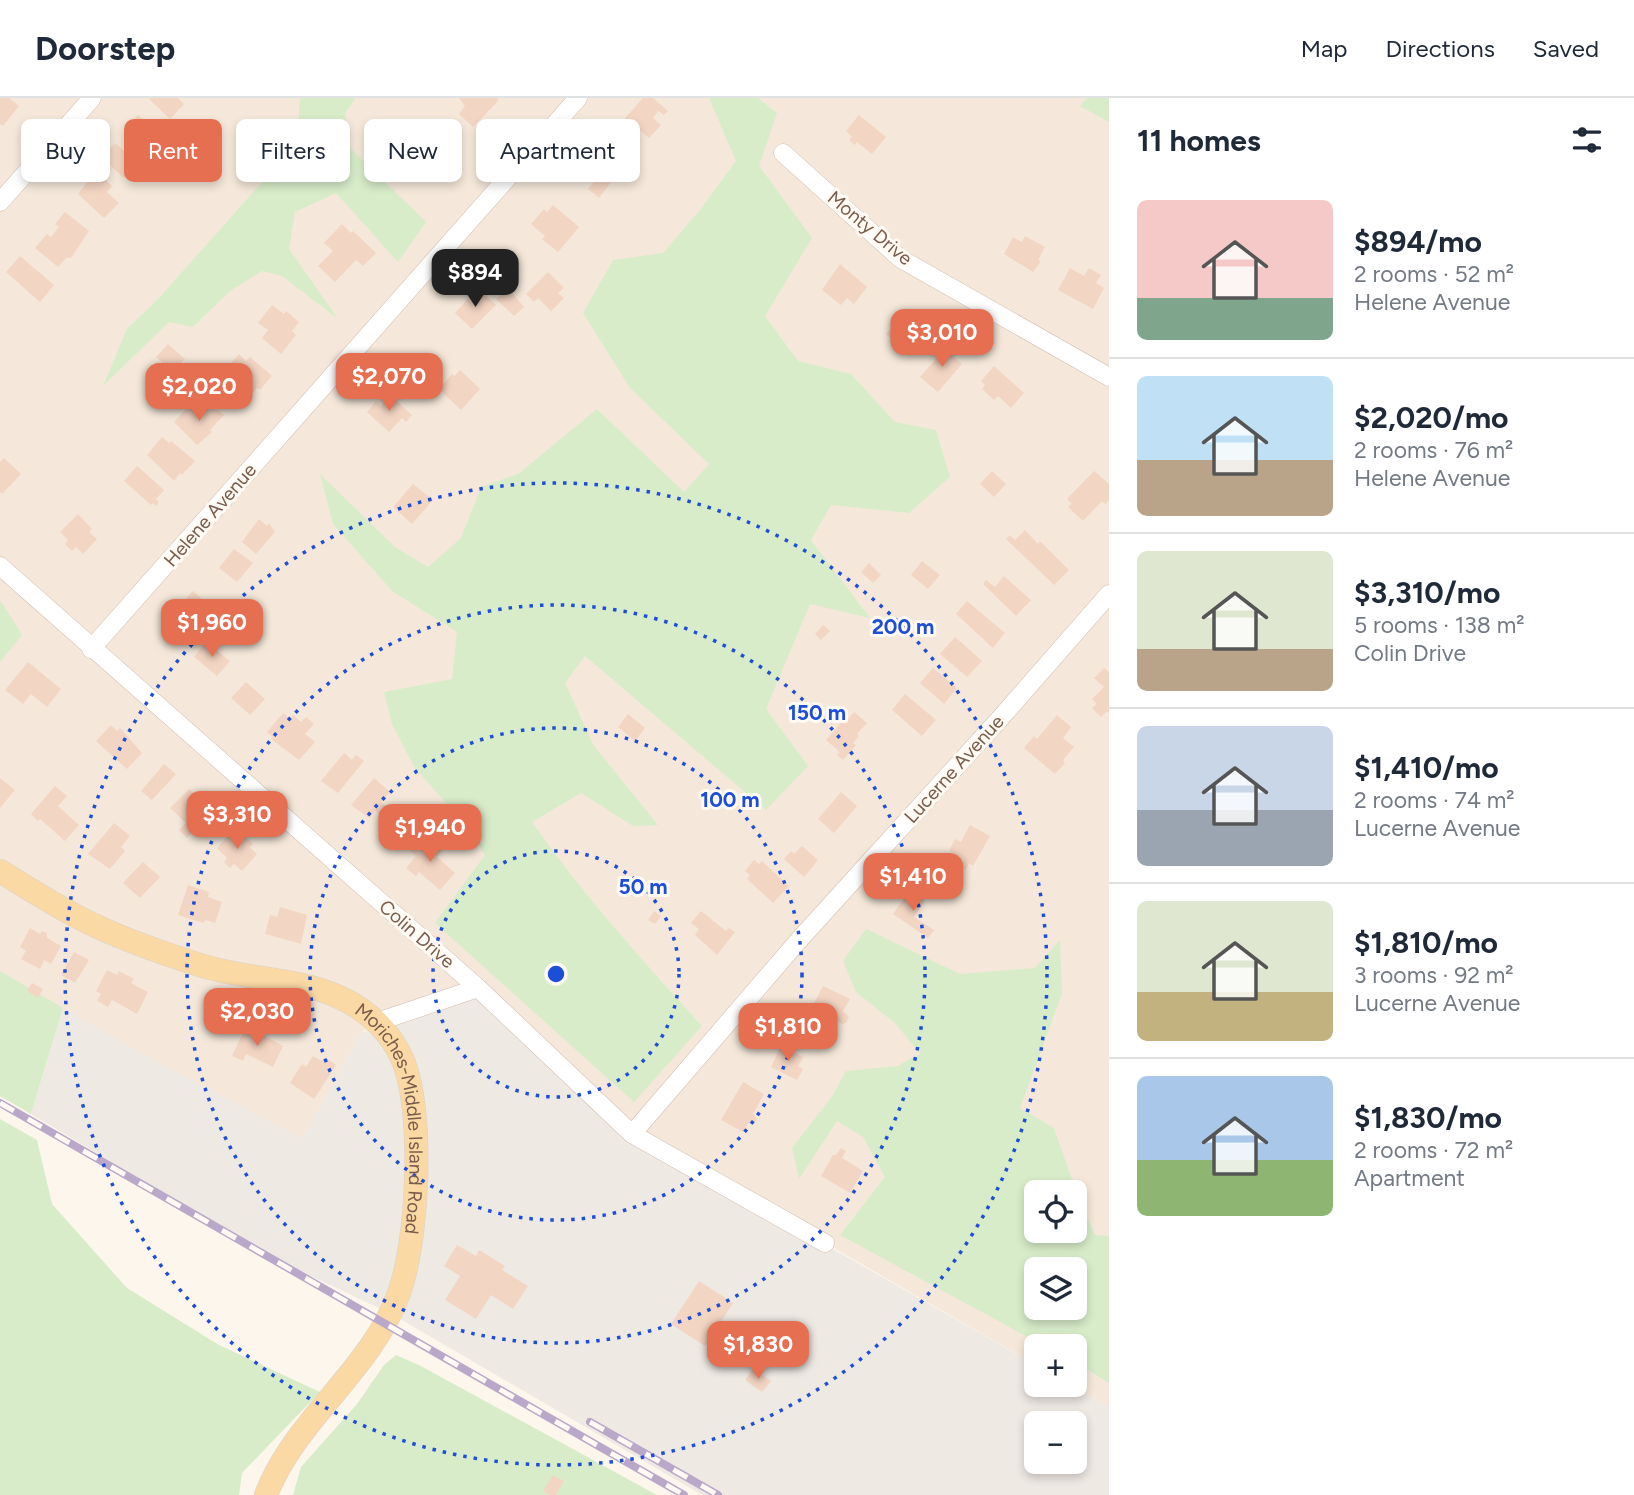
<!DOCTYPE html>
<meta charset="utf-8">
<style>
body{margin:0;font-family:Figtree,sans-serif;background:#f6f6f7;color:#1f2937;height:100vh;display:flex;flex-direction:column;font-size:26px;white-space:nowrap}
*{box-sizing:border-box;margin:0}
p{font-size:23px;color:#747a83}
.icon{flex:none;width:38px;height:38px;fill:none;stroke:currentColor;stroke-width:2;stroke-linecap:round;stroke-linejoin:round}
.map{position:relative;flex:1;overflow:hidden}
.panel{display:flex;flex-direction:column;background:#fff;width:525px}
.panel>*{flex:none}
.guide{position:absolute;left:21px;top:21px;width:665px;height:63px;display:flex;gap:14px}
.fabs{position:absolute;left:1024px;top:1082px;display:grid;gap:14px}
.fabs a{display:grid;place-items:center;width:63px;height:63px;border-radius:10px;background:#fff;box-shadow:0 4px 10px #0003;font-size:35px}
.price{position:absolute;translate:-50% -60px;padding:0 16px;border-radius:14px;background:#e76f51;color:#fff;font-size:23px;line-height:46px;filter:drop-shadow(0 2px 4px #0008)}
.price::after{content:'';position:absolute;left:50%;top:42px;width:21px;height:16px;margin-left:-10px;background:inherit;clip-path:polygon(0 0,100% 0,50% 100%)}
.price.current{background:#222;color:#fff}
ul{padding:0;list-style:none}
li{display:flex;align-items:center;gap:21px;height:175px;padding:0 28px}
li+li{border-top:2px solid #e0e1e3}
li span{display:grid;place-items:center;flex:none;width:196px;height:140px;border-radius:10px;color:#555}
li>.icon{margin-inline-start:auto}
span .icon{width:84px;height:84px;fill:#fffc;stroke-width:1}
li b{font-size:30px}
h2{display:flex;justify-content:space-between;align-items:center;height:84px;padding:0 28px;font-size:30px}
.chip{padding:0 24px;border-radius:10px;background:#fff;box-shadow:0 4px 10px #0003;font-size:24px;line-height:63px}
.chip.current{background:#e76f51;color:#fff}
header{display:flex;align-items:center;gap:42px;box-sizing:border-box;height:98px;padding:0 35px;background:#fff;border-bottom:2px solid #e0e1e3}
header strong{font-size:33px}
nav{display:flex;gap:38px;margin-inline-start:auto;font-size:24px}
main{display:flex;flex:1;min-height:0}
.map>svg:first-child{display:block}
</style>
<header>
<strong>Doorstep</strong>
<nav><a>Map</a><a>Directions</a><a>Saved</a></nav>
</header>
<main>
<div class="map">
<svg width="1109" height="1397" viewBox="0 0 1109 1397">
<rect width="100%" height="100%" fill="#fdf6ec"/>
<!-- residential -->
<path fill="#f5e8da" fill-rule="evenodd" d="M0 0H1109V1309L1069 1286H1074V1248H1036V1267L825 1145 377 924 361 935 302 1041 134 955 0 876ZM1036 1094H1074V1132H1036ZM1036 1171H1074V1209H1036Z"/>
<!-- industrial -->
<path fill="#efe9e4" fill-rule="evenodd" d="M478 890 632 1036 1036 1267V1286H1069L1109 1309V1397H702L390 1215 274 1161 31 1016 63 910 135 952 302 1040 361 935ZM1036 1325H1074V1363H1036Z"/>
<!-- green -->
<g fill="#d8ecc9" fill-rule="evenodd">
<polygon points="300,0 356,0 345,15 351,51 426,124 398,164 336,95 295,114 289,151 338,221 282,178 262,173 230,193 193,229 169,224 103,288 127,231 159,200 297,45"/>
<path d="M709 0H758L777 15 759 68 812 140 765 218 798 263 851 276 895 324 936 332 950 379 909 415 831 407 811 442 870 520 810 506 766 611 808 668 766 712 585 558 565 585 594 648 658 727 633 728 581 695 532 724C582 796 643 863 702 928L634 1004 435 825 485 757 462 723 414 669 392 626 384 594 452 581 457 534 392 493 333 426 320 376 395 449 428 469 461 440 481 389 518 376 597 311 684 394 709 366 630 290 583 215 613 162 663 155 700 112 736 63Z"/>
<polygon points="1087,0 1109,0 1109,24 1080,8"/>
<polygon points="1,503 22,537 0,564 0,504"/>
<path d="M866 831 960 876 1035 870 1060 842 1062 896 1020 1010 1054 1030 1077 1096 1095 1137 1109 1138V1285L1075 1264 1074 1248H1044L840 1137 885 1079 863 1039 837 1023 799 1081 792 1050 833 997 846 973 897 968 920 956 896 926 856 894 843 863ZM1036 1094H1074V1132H1036ZM1036 1171H1074V1209H1036Z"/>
<polygon points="0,873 63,910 31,1016 0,998"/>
<polygon points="0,1021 37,1042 52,1106 127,1190 219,1247 320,1294 242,1375 239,1397 0,1397"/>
<polygon points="396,1257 419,1267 657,1397 293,1397 301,1369 357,1306 384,1267"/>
</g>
<!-- building -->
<g fill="#f3d5c3">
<polygon points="0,0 9,0 19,8 3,28 0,26"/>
<polygon points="151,0 178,0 184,6 170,21 149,1"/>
<polygon points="459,0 499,0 498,3 473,29 459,16 465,8"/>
<polygon points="643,0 653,0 668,13 664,17 658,13 653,20 661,27 649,40 625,20"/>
<polygon points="138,17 165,43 155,56 125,32"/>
<polygon points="859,17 886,39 872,56 857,44 855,47 849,42 852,39 846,33"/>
<polygon points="432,36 454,59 426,81 405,59"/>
<polygon points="604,44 620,57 608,73 615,79 599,100 588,91 596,81 582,71 590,56 593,58"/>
<polygon points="115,45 137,64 124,80 102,60"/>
<polygon points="96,73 112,88 107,94 119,105 104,120 78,96"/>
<polygon points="553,107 579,129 558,154 542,141 545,138 531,126 544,111 547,114"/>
<polygon points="65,114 89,133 71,160 66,160 58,169 35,150 47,136 51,139 59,129 55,126"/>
<polygon points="342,126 351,135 353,133 376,155 363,168 356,162 335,184 318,168 333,153 324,145"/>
<polygon points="1025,138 1045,149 1038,162 1041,163 1033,174 1004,156 1013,139 1022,144"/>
<polygon points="20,158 54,187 40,204 6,174"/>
<polygon points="840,166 867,189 854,206 847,200 841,207 822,192"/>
<polygon points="1070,170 1084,178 1089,170 1101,177 1096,185 1104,190 1093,211 1058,192"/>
<polygon points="548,174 564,190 558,195 564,200 551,213 538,200 534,204 526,196"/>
<polygon points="478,190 496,207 472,231 455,215"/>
<polygon points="508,190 524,209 514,218 496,201"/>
<polygon points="272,207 284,216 286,213 299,224 292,233 296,237 281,256 262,240 268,232 258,225"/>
<polygon points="902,218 926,240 910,258 886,236"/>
<polygon points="168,246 185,261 173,274 156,259"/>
<polygon points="949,246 957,254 954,259 962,266 938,294 920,279"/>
<polygon points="239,256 246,263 250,259 272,278 260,292 257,290 251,297 223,274"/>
<polygon points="994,268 1024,295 1011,310 998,298 994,302 982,291 985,287 981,283"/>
<polygon points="460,272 480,291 461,312 439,291 452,276 455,278"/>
<polygon points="390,297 412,317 406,324 402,320 389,334 367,314 376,303 381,308"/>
<polygon points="210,305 224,317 210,332 212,334 197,347 174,324 189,308 199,317"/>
<polygon points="162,339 169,345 171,343 195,363 182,377 180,375 174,383 147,357"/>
<polygon points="4,360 21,376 2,396 0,394 0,364"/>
<polygon points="137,368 164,392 156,401 159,404 156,408 153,405 151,407 124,383"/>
<polygon points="992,373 1006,386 994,399 980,386"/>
<polygon points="1094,373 1109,386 1109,402 1105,406 1102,403 1083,423 1068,409 1072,406 1067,401"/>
<polygon points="413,386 433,402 412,426 393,409"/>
<polygon points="78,416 92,431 89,434 97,441 83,456 76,449 72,453 65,446 68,442 60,434"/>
<polygon points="259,421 267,428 269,425 275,434 256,456 242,444"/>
<polygon points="1025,432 1038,446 1040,443 1069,472 1054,487 1006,441 1010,437 1015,442"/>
<polygon points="234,451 253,465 237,484 219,470"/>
<polygon points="922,463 940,477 928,491 911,477"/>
<polygon points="869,465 881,477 873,485 861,474"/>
<polygon points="1004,478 1031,502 1016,518 983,486 986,482 995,489"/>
<polygon points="193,493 209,507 186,532 171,518"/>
<polygon points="967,503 1005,535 993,550 956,516"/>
<polygon points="823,527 830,533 821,542 815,536"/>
<polygon points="955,539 982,563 967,579 940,556"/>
<polygon points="206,544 230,563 217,578 194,559"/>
<polygon points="28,564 61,591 47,609 31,596 23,606 5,592"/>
<polygon points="933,570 957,590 944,606 920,585"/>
<polygon points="1104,570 1109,574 1109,615 1107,613 1101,619 1092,610 1097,606 1092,601 1104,589 1094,580"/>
<polygon points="246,584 265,601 250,617 231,600"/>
<polygon points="905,596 936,622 922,638 892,612"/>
<polygon points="854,614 867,625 857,636 859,638 853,645 856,647 843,662 837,657 840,654 826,642 845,620 847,622"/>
<polygon points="283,615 290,621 293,617 301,624 306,619 314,626 305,636 315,644 299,662 271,641 273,639 267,634"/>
<polygon points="628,616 645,630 635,643 618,629"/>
<polygon points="1057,617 1071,629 1063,640 1074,649 1063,662 1065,665 1055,676 1024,650 1034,638 1037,641"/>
<polygon points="111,627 117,633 120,630 142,655 127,671 96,643"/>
<polygon points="344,655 352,662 356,657 364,663 338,695 321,683"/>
<polygon points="164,666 176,676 152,702 141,693"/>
<polygon points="0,680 15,692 0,710"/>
<polygon points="374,680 390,694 381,704 388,709 381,718 375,713 369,720 351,707"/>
<polygon points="55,688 67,698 58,708 79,727 65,743 40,721 38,723 31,716"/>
<polygon points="189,691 196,697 198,694 218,713 197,735 193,733 187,740 179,732 186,725 170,710"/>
<polygon points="841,694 857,708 834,735 818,721"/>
<polygon points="114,725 130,738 121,749 125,753 110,771 88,756"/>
<polygon points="970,727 990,738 973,768 969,765 966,772 951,763 955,756 949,753 955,741 961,744"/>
<polygon points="233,733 241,740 243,737 253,746 250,749 257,756 242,773 234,766 230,770 224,764 227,760 217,750"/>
<polygon points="418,742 426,749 431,743 442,753 437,759 455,775 440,792 419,774 416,778 406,770 416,758 409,752"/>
<polygon points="802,748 818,762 804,779 784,761 791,753 794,756"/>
<polygon points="754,762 759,766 762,763 789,788 773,805 747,781 750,777 745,773"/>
<polygon points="143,764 160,779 140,800 123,785"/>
<polygon points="188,787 209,794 208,799 222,804 215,825 206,822 203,825 178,817"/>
<polygon points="910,792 925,803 914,819 934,832 928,840 893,816"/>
<polygon points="280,809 307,817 301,846 265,836 270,817 277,819"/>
<polygon points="654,813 661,818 655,826 648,822"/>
<polygon points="701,813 726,833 729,830 735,834 717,857 695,837 699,831 691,825"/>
<polygon points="30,830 40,836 42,833 47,835 47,840 61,848 51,866 44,862 40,871 21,861 26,853 20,849"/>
<polygon points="74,854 89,862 75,885 61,877"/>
<polygon points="107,872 117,877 119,873 134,881 131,885 148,894 137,916 112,902 108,909 97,903 101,896 96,893"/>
<polygon points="32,885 43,891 38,900 27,893"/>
<polygon points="823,888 850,901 843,913 849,919 846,925 842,926 812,909"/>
<polygon points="246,928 283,948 273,969 246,956 243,963 232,958"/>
<polygon points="781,948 803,959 798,968 803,971 797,982 771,969"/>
<polygon points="313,958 322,963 325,959 336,967 314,1001 290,985 302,966 306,969"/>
<polygon points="743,984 764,996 753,1016 757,1021 754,1026 748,1025 743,1034 721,1022"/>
<polygon points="841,1050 846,1053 842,1060 863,1073 850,1095 821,1078 833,1057 836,1057"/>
<polygon points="457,1147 476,1158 479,1152 505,1168 502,1172 528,1188 513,1211 491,1197 476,1221 445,1202 460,1178 444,1168"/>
<polygon points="699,1183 733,1205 705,1248 671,1226"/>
<polygon points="753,1271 771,1283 762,1294 745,1282"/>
<polygon points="553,1377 564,1383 556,1397 550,1397 543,1393"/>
</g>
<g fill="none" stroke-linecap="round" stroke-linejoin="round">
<defs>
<g id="minor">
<polyline points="783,55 901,161 1109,279"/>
<polyline points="0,104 92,0"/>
<polyline points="0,468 478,890 632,1036 825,1145"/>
<polyline points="91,551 578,0"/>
<polyline points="377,924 478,890"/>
<polyline points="632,1036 799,842 1004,616 1109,496"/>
</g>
<g id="major">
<path id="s1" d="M0 773C31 792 63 813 96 828 130 844 165 856 200 867 245 882 296 879 339 899 368 912 392 935 404 965 424 1017 418 1143 399 1195 371 1273 295 1321 266 1397"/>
</g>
</defs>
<!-- minor casing -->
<use href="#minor" stroke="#d1beb0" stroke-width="19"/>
<!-- major casing -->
<use href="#major" stroke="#dad1cd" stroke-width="24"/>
<!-- minor -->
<use href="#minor" stroke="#fff" stroke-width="18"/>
<!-- major -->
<use href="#major" stroke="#fbd9a5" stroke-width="23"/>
<defs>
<g id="rail">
<polyline points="0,1005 684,1397"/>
<polyline points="590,1324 718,1397"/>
</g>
</defs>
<!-- rail casing -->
<use href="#rail" stroke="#b9a8c9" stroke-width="8"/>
<!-- rail -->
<use href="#rail" stroke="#fffaf3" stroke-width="5" stroke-dasharray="16" stroke-linecap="butt"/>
</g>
<!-- distance rings -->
<g fill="none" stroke="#1d4ed8" stroke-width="3.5" stroke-dasharray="3.5 7">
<circle cx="556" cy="876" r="123"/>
<circle cx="556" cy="876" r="246"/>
<circle cx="556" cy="876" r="369"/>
<circle cx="556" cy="876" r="491"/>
</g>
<g text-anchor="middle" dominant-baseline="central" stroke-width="6" stroke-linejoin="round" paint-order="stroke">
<!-- street labels -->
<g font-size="19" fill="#7a5c4d" stroke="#fffaf3">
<text transform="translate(870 130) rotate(40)">Monty Drive</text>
<text transform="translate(210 417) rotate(-49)">Helene Avenue</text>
<text transform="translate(954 671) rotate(-48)">Lucerne Avenue</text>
<text transform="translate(417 836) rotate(41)">Colin Drive</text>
<text stroke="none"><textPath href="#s1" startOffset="509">Moriches-Middle Island Road</textPath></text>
</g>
</g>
<circle cx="556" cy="876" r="10" fill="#1d4ed8" stroke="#fffaf3" stroke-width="3.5"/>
<g font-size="21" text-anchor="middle" font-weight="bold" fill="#1d4ed8" stroke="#fffaf3" stroke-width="6" stroke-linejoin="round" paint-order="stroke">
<text x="903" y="536">200 m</text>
<text x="817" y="622">150 m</text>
<text x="730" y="709">100 m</text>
<text x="643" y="796">50 m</text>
</g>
</svg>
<div class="fabs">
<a><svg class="icon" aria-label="locate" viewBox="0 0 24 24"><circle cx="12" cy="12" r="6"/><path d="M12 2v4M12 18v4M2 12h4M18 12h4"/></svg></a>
<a><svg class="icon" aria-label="layers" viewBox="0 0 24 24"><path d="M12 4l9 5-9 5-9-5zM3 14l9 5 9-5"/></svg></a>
<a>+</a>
<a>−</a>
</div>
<b class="price current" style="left:475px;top:211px">$894</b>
<b class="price" style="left:942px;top:271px">$3,010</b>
<b class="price" style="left:389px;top:315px">$2,070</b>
<b class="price" style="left:199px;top:325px">$2,020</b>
<b class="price" style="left:212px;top:561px">$1,960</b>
<b class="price" style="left:237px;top:753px">$3,310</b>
<b class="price" style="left:430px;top:766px">$1,940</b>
<b class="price" style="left:913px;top:815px">$1,410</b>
<b class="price" style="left:257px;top:950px">$2,030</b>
<b class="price" style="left:788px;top:965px">$1,810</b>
<b class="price" style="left:758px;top:1283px">$1,830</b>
<div class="guide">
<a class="chip">Buy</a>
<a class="chip current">Rent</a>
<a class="chip">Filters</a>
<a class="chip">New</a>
<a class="chip">Apartment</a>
</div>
</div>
<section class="panel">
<h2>11 homes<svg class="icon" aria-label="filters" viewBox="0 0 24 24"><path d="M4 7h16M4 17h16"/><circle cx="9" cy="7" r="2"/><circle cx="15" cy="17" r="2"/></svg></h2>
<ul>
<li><span style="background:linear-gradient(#f6c9c9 70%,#7fa58c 0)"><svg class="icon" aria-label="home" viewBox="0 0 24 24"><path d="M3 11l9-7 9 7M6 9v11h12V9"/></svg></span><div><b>$894/mo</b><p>2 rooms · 52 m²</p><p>Helene Avenue</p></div></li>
<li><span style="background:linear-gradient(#bfe0f5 60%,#b9a48a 0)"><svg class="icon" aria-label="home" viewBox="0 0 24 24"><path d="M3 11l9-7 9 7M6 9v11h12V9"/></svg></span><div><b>$2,020/mo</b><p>2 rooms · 76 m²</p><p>Helene Avenue</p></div></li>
<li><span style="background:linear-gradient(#dfe7d0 70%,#b9a48a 0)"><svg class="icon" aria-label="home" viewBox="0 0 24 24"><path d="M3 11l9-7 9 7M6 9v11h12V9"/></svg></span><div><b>$3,310/mo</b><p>5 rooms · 138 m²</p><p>Colin Drive</p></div></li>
<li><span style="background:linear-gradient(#c9d6e8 60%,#9aa5b1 0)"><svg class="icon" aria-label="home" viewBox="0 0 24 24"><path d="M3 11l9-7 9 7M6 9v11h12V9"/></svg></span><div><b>$1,410/mo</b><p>2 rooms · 74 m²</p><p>Lucerne Avenue</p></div></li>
<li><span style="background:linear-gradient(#dfe7d0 65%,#c2b280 0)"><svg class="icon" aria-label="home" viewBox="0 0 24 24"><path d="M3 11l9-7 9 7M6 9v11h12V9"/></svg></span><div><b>$1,810/mo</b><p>3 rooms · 92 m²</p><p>Lucerne Avenue</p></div></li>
<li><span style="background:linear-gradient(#a9c7e8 60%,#8fb573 0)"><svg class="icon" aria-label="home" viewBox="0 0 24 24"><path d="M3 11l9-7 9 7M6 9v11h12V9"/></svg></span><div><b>$1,830/mo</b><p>2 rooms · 72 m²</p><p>Apartment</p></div></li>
</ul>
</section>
</main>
